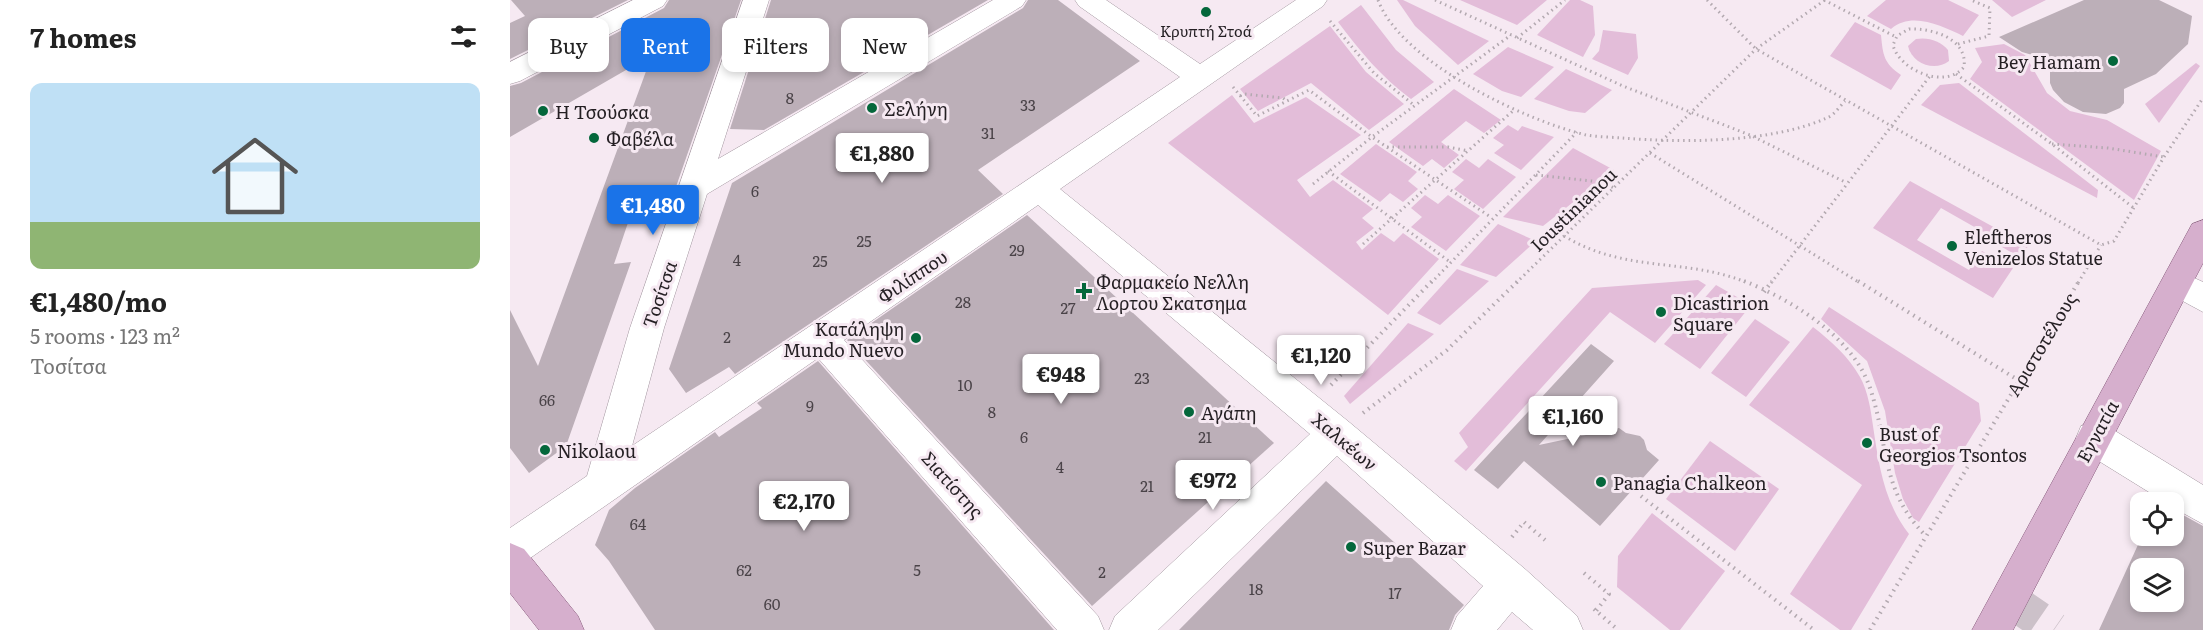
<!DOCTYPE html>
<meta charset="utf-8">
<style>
body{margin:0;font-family:Literata,serif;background:#f6f6f6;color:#222;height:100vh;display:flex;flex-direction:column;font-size:22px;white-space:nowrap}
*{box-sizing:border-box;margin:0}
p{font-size:20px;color:#767676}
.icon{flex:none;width:33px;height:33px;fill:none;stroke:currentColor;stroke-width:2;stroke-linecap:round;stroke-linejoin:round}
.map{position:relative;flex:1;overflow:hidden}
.drawer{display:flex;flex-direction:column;background:#fff;width:510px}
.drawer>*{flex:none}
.guide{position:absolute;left:18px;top:18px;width:570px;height:54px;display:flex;gap:12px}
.controls{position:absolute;left:1620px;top:492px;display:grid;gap:12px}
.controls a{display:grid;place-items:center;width:54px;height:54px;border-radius:12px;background:#fff;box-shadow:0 3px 9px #0003;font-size:30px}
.price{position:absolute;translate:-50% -51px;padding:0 14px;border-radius:6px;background:#fff;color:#222;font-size:20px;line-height:39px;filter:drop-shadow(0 2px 3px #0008)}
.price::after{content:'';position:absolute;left:50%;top:36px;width:18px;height:14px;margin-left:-9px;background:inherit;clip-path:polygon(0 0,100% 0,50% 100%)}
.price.current{background:#1a73e8;color:#fff}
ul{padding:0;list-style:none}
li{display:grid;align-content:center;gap:12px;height:318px;padding:0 30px}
li span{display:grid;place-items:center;height:186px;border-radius:12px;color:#555}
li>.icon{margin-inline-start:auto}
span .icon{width:108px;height:108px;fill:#fffc;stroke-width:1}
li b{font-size:26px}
h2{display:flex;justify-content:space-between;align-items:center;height:72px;padding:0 30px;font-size:26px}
.tag{padding:0 21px;border-radius:12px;background:#fff;box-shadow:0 3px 9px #0003;font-size:21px;line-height:54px}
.tag.current{background:#1a73e8;color:#fff}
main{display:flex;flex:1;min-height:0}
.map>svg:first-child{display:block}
</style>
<main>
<section class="drawer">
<h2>7 homes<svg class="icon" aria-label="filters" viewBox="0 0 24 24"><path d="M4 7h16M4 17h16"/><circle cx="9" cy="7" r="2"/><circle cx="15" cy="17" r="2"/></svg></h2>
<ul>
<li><span style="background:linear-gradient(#bfe0f5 75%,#8fb573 0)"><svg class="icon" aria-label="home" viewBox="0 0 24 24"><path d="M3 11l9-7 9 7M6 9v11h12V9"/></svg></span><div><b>€1,480/mo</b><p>5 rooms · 123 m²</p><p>Τοσίτσα</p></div></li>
</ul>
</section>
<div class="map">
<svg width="1693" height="630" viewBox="0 0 1693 630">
<rect width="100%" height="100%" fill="#f6e9f2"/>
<!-- green -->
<g fill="#e3bdd9">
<polygon points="887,0 893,0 979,41 948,65 905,26"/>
<polygon points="950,0 1037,0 1007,25"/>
<polygon points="1060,0 1070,0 1083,6 1085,35 1073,57 1027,35"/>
<path d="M1376 0H1438L1469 15 1453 36C1432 26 1402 11 1381 29L1357 16Z"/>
<polygon points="1482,0 1536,0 1502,17"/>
<path d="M851 5 886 50 924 82 901 99C871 77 850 51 828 22Z"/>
<path d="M1345 22 1371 35C1373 56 1374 63 1391 75L1381 90 1320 56Z"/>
<polygon points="820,26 856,72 894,104 859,130 801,83 748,111 730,89"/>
<polygon points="1093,30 1126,34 1128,58 1118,75 1082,59 1089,51"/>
<path d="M1406 39C1419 37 1430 41 1438 50L1439 61C1425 72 1402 64 1398 46Z"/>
<polygon points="1494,44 1515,55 1537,93 1560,111 1597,120 1651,151 1624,200 1460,79 1472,62 1465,48"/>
<polygon points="998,47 1044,67 1011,97 992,91 963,74"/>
<polygon points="1686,63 1690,66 1649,123 1635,104"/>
<polygon points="1056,69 1102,90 1075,113 1059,111 1024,99"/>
<polygon points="1449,83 1588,190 1587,198 1411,105 1430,85"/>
<polygon points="944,89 991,120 974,133 956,121 931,142 949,155 934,168 922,159 913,166 879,142"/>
<polygon points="722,95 744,123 796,97 851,135 787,180 800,197 823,180 863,209 852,218 864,228 846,242 852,250 871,233 884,242 893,233 929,259 878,315 658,143"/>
<polygon points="998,125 1008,131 1012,126 1044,137 1011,170 984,153 994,145 983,138"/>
<polygon points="866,144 907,172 898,181 908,189 893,202 880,193 870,202 830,174"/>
<polygon points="1063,148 1104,170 1033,226 993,217"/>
<polygon points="956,159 969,168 978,159 1006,177 973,209 944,189 954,180 942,172"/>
<polygon points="1400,181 1518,246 1511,258 1480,240 1482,237 1431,208 1407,240 1459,270 1472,251 1503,268 1483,298 1363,228"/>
<polygon points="915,195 928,204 938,195 970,216 936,251 901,227 912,217 901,208"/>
<polygon points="988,224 1026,241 986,277 950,265"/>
<polygon points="947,269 979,281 930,325 907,313"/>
<polygon points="1188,280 1196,285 1145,343 1100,312 956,471 944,461 958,447 949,433 1082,288"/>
<polygon points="1206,285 1241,305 1190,369 1154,344"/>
<polygon points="1319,307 1469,403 1471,421 1409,522 1403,518 1393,499 1385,473 1375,411 1357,361 1311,319"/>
<polygon points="1245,319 1280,342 1236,397 1201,373"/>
<polygon points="898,323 924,334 840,404 834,396"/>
<path d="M1303 327C1321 341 1339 357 1350 377 1358 391 1361 411 1363 426 1369 466 1374 502 1399 534L1341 630H1330L1280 594 1352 485 1239 405Z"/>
<polygon points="1200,441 1269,489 1225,551 1156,499"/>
<polygon points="1142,513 1215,571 1170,630 1160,630 1107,587 1108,556"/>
</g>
<!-- building -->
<g fill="#bcafb8" fill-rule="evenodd">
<polygon points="1,0 118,0 0,59 0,23 15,16"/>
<polygon points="159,0 231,0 160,204 123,208 104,264 121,262 56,446 19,473 0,448 0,310 28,366 142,55 0,137 0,86 11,83 154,8"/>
<polygon points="261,0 478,0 254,130 220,129"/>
<polygon points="518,0 548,0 630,61 468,170 493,194 225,374 219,367 176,393 159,369 222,183 513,8"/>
<polygon points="1574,0 1649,0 1682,16 1678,44 1646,74 1614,89 1614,103 1610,108 1596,114 1573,112 1554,102 1543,90 1540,83 1540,60 1512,52 1489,37"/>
<polygon points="517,215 764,443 582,606 337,340"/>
<polygon points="1081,344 1104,361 1029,445 1109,428 1116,433 1130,436 1134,440 1137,450 1149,460 1090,526 1014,461 988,489 964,470"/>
<polygon points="308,361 544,630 145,630 99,561 85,545 99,510 125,488 205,432 209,437 252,408 247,403"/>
<polygon points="816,481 954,605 945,615 939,630 669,630"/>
<path d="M1664 510 1693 526V630H1589L1632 536H1664ZM1630 568H1664V602H1630Z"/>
</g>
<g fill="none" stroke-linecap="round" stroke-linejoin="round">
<!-- minor-tunnel -->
<polyline stroke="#ccc1c9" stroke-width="36" stroke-dasharray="36 18" stroke-linecap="butt" points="1499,599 1544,630"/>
<defs>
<g id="minor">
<polygon points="123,0 157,0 153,6 10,81 0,84 0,62"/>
<polygon points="233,0 259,0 208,159 483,0 516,0 512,6 197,194 154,328 122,446 670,77 569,6 565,0 596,0 690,64 786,0 817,0 813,6 550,189 839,422 1015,569 1067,616 1073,630 1023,630 1002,612 987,630 941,630 947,616 973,586 827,456 648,630 599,630 605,616 800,434 528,205 334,340 588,616 594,630 547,630 308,358 13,563 0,569 0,528 77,476 120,328"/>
<polygon points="1667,270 1693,282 1693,312 1656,292 1651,283 1656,274"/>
<polygon points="1584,422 1597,426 1693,485 1693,524 1664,508 1664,502 1655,502 1571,450 1566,438 1571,426"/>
</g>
<g id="major">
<polygon points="1693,220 1693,263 1503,630 1462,630 1682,224"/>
<polygon points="0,543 14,549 68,616 74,630 29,630 0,593"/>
</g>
</defs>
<!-- minor casing -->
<use href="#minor" stroke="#a2969f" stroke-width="1"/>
<!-- major casing -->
<use href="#major" stroke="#865a7b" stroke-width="1"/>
<!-- path-far1 -->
<g stroke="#b3a9b0" stroke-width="3" stroke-dasharray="1.5 4" stroke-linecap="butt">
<path d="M868 0C891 62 1014 120 1076 135 1088 137 1101 137 1112 138 1174 143 1263 143 1319 117 1325 114 1330 106 1335 101"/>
<polyline points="925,0 1113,86 1240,135 1337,183"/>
<polyline points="1197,0 1246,49 1591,245 1604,241 1654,157 1693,98"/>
<polyline points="1314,0 1386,37"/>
<polyline points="820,21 864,73 905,106"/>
<path d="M1399 29C1421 28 1458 38 1454 67 1435 90 1389 70 1383 45L1387 36Z"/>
<polyline points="1007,38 1055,0"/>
<polyline points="1448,44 1479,36 1480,8 1461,0"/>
<polyline points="1446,74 1542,144 1625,209"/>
<polyline points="723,87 747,116 799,90 862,137 982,218"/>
<polyline points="730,96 734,94 773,98 777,101"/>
<polyline points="1542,144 1598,148 1654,157"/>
<polyline points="877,147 938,147 959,151"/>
<polyline points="1140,153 1350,283"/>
<polyline points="818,171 940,262"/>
<polyline points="1026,175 1091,182 1104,188"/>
<polyline points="803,184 862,137 1001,35"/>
<path d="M1054 236C1117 274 1176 257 1238 283"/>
<polyline points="853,244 1004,110"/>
<polyline points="921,283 1067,132"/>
<polyline points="1006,283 1246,49 1315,0"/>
<polyline points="1261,283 1420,76"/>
<polyline points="1568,283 1591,245"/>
</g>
<!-- path -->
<g stroke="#b3a9b0" stroke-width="4" stroke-dasharray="1.5 5" stroke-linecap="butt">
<path d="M1234 281C1282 300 1343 337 1360 388 1379 444 1370 489 1415 535"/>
<polyline points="1348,281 1508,380"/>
<polyline points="1254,292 1262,281"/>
<polyline points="821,385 922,281"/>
<polyline points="853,413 937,350 1008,281"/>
<polyline points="1131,496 1304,630"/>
<polyline points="1002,537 1014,522 1035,540"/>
<polyline points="1074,573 1099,594 1086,611"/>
<polyline points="1084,609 1108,630"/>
<polyline points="1360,630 1569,281"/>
</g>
<!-- minor -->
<use href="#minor" fill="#fff" fill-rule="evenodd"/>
<!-- major -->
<use href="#major" fill="#d6afcd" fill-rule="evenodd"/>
</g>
<!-- markers -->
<g fill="#04673b" stroke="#f6e9f2" stroke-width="2">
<circle cx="696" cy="12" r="6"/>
<circle cx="1603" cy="61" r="6"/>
<circle cx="362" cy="108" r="6"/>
<circle cx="33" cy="111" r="6"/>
<circle cx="84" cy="138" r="6"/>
<circle cx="1442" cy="246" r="6"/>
<path d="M571 282h6v6h6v6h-6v6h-6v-6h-6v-6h6z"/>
<circle cx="1151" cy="312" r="6"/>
<circle cx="406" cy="338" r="6"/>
<circle cx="679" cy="412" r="6"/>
<circle cx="1357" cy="443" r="6"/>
<circle cx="35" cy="450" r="6"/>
<circle cx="1091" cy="482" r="6"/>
<circle cx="841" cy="547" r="6"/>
</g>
<g text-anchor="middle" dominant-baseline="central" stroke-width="6" stroke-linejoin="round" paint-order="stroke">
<!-- far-poi labels -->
<g font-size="15" fill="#241f23" stroke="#f6e9f2">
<text x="696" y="30">Κρυπτή Στοά</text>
</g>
<!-- number labels -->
<g font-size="15" fill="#4a4348">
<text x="280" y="97">8</text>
<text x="518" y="104">33</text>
<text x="478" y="132">31</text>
<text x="245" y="190">6</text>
<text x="354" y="240">25</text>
<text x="507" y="249">29</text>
<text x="227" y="259">4</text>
<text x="310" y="260">25</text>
<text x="453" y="301">28</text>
<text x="558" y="307">27</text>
<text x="217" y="336">2</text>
<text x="632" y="377">23</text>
<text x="455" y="384">10</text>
<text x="37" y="399">66</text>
<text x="300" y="405">9</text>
<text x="482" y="411">8</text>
<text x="514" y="436">6</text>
<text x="695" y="436">21</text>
<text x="550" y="466">4</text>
<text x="637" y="485">21</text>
<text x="128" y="523">64</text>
<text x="234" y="569">62</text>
<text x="407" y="569">5</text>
<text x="592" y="571">2</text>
<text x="746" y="588">18</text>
<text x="885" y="592">17</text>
<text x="262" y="603">60</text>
</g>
<!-- poi labels -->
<g font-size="18" fill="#241f23" stroke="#f6e9f2" text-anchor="start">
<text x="1591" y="61" text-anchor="end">Bey Hamam</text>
<text x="374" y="108">Σελήνη</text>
<text x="45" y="111">Η Τσούσκα</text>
<text x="96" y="138">Φαβέλα</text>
<text x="1454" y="236">Eleftheros<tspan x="1454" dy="21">Venizelos Statue</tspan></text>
<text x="586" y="281">Φαρμακείο Νελλη<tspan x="586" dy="21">Λορτου Σκατσημα</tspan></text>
<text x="1163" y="302">Dicastirion<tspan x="1163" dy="21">Square</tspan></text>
<text x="394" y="328" text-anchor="end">Κατάληψη<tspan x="394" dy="21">Mundo Nuevo</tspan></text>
<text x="691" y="412">Αγάπη</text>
<text x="1369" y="433">Bust of<tspan x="1369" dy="21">Georgios Tsontos</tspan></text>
<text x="47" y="450">Nikolaou</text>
<text x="1103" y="482">Panagia Chalkeon</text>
<text x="853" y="547">Super Bazar</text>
</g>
<!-- street labels -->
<g font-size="18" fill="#241f23" stroke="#f6e9f2">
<text transform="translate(1063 209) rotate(-44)">Ioustinianou</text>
<text transform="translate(402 276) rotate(-34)">Φιλίππου</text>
<text transform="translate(149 294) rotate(-71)">Τοσίτσα</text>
<text transform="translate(1531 344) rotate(-59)">Αριστοτέλους</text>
<text transform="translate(1587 431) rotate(-62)">Εγνατία</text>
<text transform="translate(835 441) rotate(40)">Χαλκέων</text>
<text transform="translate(443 484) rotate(48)">Σιατίστης</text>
</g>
</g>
</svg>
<div class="controls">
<a><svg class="icon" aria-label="locate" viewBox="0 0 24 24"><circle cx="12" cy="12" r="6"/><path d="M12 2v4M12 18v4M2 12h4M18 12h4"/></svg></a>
<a><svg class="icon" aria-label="layers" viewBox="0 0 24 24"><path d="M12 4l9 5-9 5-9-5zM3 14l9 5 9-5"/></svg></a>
</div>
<b class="price" style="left:372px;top:184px">€1,880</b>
<b class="price current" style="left:143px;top:236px">€1,480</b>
<b class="price" style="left:811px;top:386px">€1,120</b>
<b class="price" style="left:551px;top:405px">€948</b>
<b class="price" style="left:1063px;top:447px">€1,160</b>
<b class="price" style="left:703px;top:511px">€972</b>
<b class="price" style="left:294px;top:532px">€2,170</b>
<div class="guide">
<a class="tag">Buy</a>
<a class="tag current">Rent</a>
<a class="tag">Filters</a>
<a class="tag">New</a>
</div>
</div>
</main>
